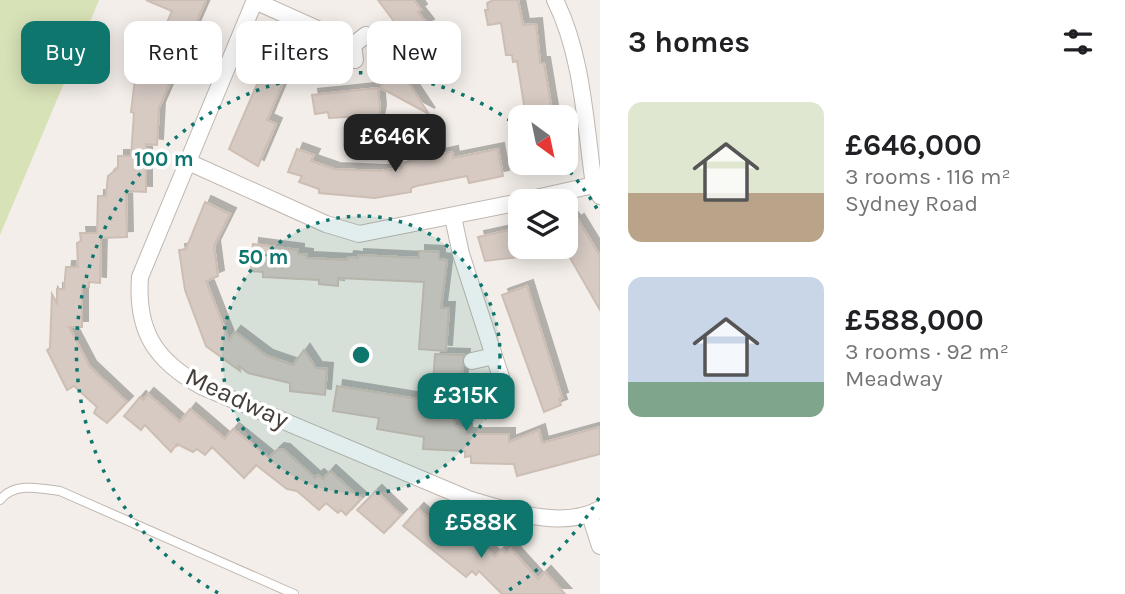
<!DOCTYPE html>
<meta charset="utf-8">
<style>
body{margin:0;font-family:Karla,sans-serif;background:#f2f2f2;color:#202124;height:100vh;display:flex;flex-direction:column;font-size:26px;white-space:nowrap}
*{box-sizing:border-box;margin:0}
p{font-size:23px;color:#757577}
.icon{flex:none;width:38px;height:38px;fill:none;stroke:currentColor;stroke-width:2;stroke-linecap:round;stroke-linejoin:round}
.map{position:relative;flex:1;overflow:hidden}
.sheet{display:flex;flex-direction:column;background:#fff;width:525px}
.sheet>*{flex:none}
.hud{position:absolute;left:21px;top:21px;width:472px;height:63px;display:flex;gap:14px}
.needle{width:46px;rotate:147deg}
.fabs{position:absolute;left:508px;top:105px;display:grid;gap:14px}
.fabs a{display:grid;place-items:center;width:70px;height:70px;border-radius:14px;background:#fff;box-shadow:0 4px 18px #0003;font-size:35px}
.price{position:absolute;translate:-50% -60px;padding:0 16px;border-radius:14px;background:#0f766e;color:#fff;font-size:23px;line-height:46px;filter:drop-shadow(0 2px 4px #0008)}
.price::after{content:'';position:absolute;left:50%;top:42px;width:21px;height:16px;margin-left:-10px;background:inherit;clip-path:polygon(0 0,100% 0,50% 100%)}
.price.current{background:#222;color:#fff}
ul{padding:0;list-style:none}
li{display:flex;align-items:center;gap:21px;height:175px;padding:0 28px}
li span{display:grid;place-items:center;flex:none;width:196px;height:140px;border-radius:14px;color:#555}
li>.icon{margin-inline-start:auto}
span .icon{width:84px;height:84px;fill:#fffc;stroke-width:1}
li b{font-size:30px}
h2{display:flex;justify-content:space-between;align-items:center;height:84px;padding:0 28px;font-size:30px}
.tag{padding:0 24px;border-radius:14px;background:#fff;box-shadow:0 4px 18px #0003;font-size:24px;line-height:63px}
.tag.current{background:#0f766e;color:#fff}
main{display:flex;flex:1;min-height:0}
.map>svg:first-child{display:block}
</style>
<main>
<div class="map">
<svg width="600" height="594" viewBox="0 0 600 594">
<defs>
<filter id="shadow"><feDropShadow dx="6" dy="-6" stdDeviation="0" flood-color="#0004"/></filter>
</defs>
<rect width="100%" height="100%" fill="#f3eee9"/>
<!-- green -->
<polygon fill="#d8e2b7" points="0,0 99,0 0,235"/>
<!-- building -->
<g fill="#d6cac3" stroke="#cdbeb4" stroke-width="2" filter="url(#shadow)">
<polygon points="146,0 206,0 159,108 157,145 146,144 146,192 126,191 127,237 101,238 100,283 89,282 89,287 82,287 82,327 69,327 90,367 127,402 107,423 94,413 97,407 74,386 67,390 47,350 50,348 52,294 57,303 57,289 64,289 66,267 78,267 77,243 81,241 80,233 97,233 98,196 106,196 108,176 118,168 118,156 131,156 134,113 131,112 135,79 145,57 151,59 172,11"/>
<polygon points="378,0 414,0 421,10 418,12 428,25 406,37 427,48 416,69 393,59 405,36"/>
<polygon points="493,0 518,0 523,25 536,24 540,63 544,63 553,117 526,117 517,61 513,62 512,55 506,55 501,23 488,25 485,10 488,10 487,3"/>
<polygon points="277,38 301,49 290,74 287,73 267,120 276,124 258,166 229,149"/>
<polygon points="394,61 429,114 381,88"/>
<polygon points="378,88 380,111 376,131 366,116 329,118 328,112 315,114 312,95"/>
<polygon points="297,149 314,155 311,161 334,169 380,171 402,168 402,163 452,152 453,158 498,149 503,176 469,183 467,176 416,186 411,188 411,192 375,198 319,193 319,189 299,182 302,176 288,172"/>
<polygon points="205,202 230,214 214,246 218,276 206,281 229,340 235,332 267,356 293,365 304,350 316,368 327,369 325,395 290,391 290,383 248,373 239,366 240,371 206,346 185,290 179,250 186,249"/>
<polygon points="565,209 575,222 578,220 600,256 600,310 569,256 565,258"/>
<polygon points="520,228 519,257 485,261 478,237"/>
<polygon points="253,244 298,250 298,254 307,255 307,258 347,260 348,257 358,258 358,255 419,258 419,251 439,252 439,259 447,260 441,308 449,308 446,351 419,349 424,282 338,278 338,286 319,284 319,280 263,277 263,272 251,271"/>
<polygon points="527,286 562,398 559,399 561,405 544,412 502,295"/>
<polygon points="435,354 464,355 461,387 433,385"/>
<polygon points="337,386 424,400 422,414 451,415 455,426 466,429 466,434 509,434 509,442 539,430 542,443 600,427 600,454 517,476 514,464 471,463 471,456 465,457 465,451 423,449 424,437 377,429 379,418 333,411"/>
<polygon points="148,394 180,422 190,409 225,439 233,429 269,458 278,449 284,450 315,478 318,475 323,479 330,471 361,499 346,515 341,510 338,513 326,503 319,510 297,491 287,489 256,465 244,478 212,447 205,455 197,449 193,452 177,444 171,452 145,425 141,430 124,416 140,397 143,400"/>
<polygon points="376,491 401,515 384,533 357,510"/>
<polygon points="418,509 454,541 464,529 495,557 502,549 506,553 511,549 538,579 545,572 565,594 502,594 479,571 476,575 472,571 466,577 403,526"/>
</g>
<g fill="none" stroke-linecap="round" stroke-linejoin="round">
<defs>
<path id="lane" d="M0 500C14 482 40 488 60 491L294 594"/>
<g id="street">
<path d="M255 0 140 277C136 331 155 361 203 387L471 500C509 511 563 530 600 509"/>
<path d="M555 0C583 56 585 124 594 185L600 196"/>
<polyline points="255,1 353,45"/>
<polyline points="355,60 353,45 366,35"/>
<polyline points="186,161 326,224 359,234 520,202"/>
<polyline points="522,201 594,185"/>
<polyline points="453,217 461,254 494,356 472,361"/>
<polyline points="494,356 501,377"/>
<polyline points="590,515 600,546"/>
</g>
</defs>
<!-- lane casing -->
<use href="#lane" stroke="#c0b7b0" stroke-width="10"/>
<!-- street casing -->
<use href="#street" stroke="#c0b7b0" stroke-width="18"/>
<!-- lane -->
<use href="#lane" stroke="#fff" stroke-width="8"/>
<!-- street -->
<use href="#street" stroke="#fff" stroke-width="16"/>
</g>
<!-- distance rings -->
<circle cx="361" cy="355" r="139" fill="#0f766e" fill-opacity=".12"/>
<g fill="none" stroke="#0f766e" stroke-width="3.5" stroke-dasharray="3.5 7">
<circle cx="361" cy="355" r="139"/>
<path d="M599 498A278 278 0 0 1 504 593M218 593A278 278 0 1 1 518 126M563 164A278 278 0 0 1 599 212"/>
</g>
<g text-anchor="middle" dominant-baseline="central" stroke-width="7" stroke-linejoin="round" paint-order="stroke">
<!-- street labels -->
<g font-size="26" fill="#463e38" stroke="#fff">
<text transform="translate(237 398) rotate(25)">Meadway</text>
</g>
</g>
<circle cx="361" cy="355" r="10" fill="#0f766e" stroke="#fff" stroke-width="3.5"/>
<g font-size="21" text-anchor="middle" font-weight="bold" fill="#0f766e" stroke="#fff" stroke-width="7" stroke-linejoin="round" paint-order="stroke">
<text x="164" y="166">100 m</text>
<text x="263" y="264">50 m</text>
</g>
</svg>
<div class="fabs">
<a><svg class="needle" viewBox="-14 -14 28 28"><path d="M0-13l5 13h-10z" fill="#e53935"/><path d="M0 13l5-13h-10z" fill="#757577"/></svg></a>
<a><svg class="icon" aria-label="layers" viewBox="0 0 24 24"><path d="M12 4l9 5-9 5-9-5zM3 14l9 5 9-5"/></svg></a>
</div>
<b class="price current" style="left:395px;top:174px">£646K</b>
<b class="price" style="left:466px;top:433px">£315K</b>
<b class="price" style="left:481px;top:560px">£588K</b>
<div class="hud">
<a class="tag current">Buy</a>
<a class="tag">Rent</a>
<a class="tag">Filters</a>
<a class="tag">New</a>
</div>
</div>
<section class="sheet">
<h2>3 homes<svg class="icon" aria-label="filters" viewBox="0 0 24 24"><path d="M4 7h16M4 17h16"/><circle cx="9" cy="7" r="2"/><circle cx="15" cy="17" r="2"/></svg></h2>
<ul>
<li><span style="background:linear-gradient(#dfe7d0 65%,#b9a48a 0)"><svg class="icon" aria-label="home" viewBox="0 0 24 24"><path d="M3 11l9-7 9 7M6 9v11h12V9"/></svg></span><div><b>£646,000</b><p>3 rooms · 116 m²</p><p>Sydney Road</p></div></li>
<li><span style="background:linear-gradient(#c9d6e8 75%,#7fa58c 0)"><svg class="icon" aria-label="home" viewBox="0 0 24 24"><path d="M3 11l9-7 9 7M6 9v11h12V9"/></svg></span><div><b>£588,000</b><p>3 rooms · 92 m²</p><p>Meadway</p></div></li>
</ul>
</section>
</main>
